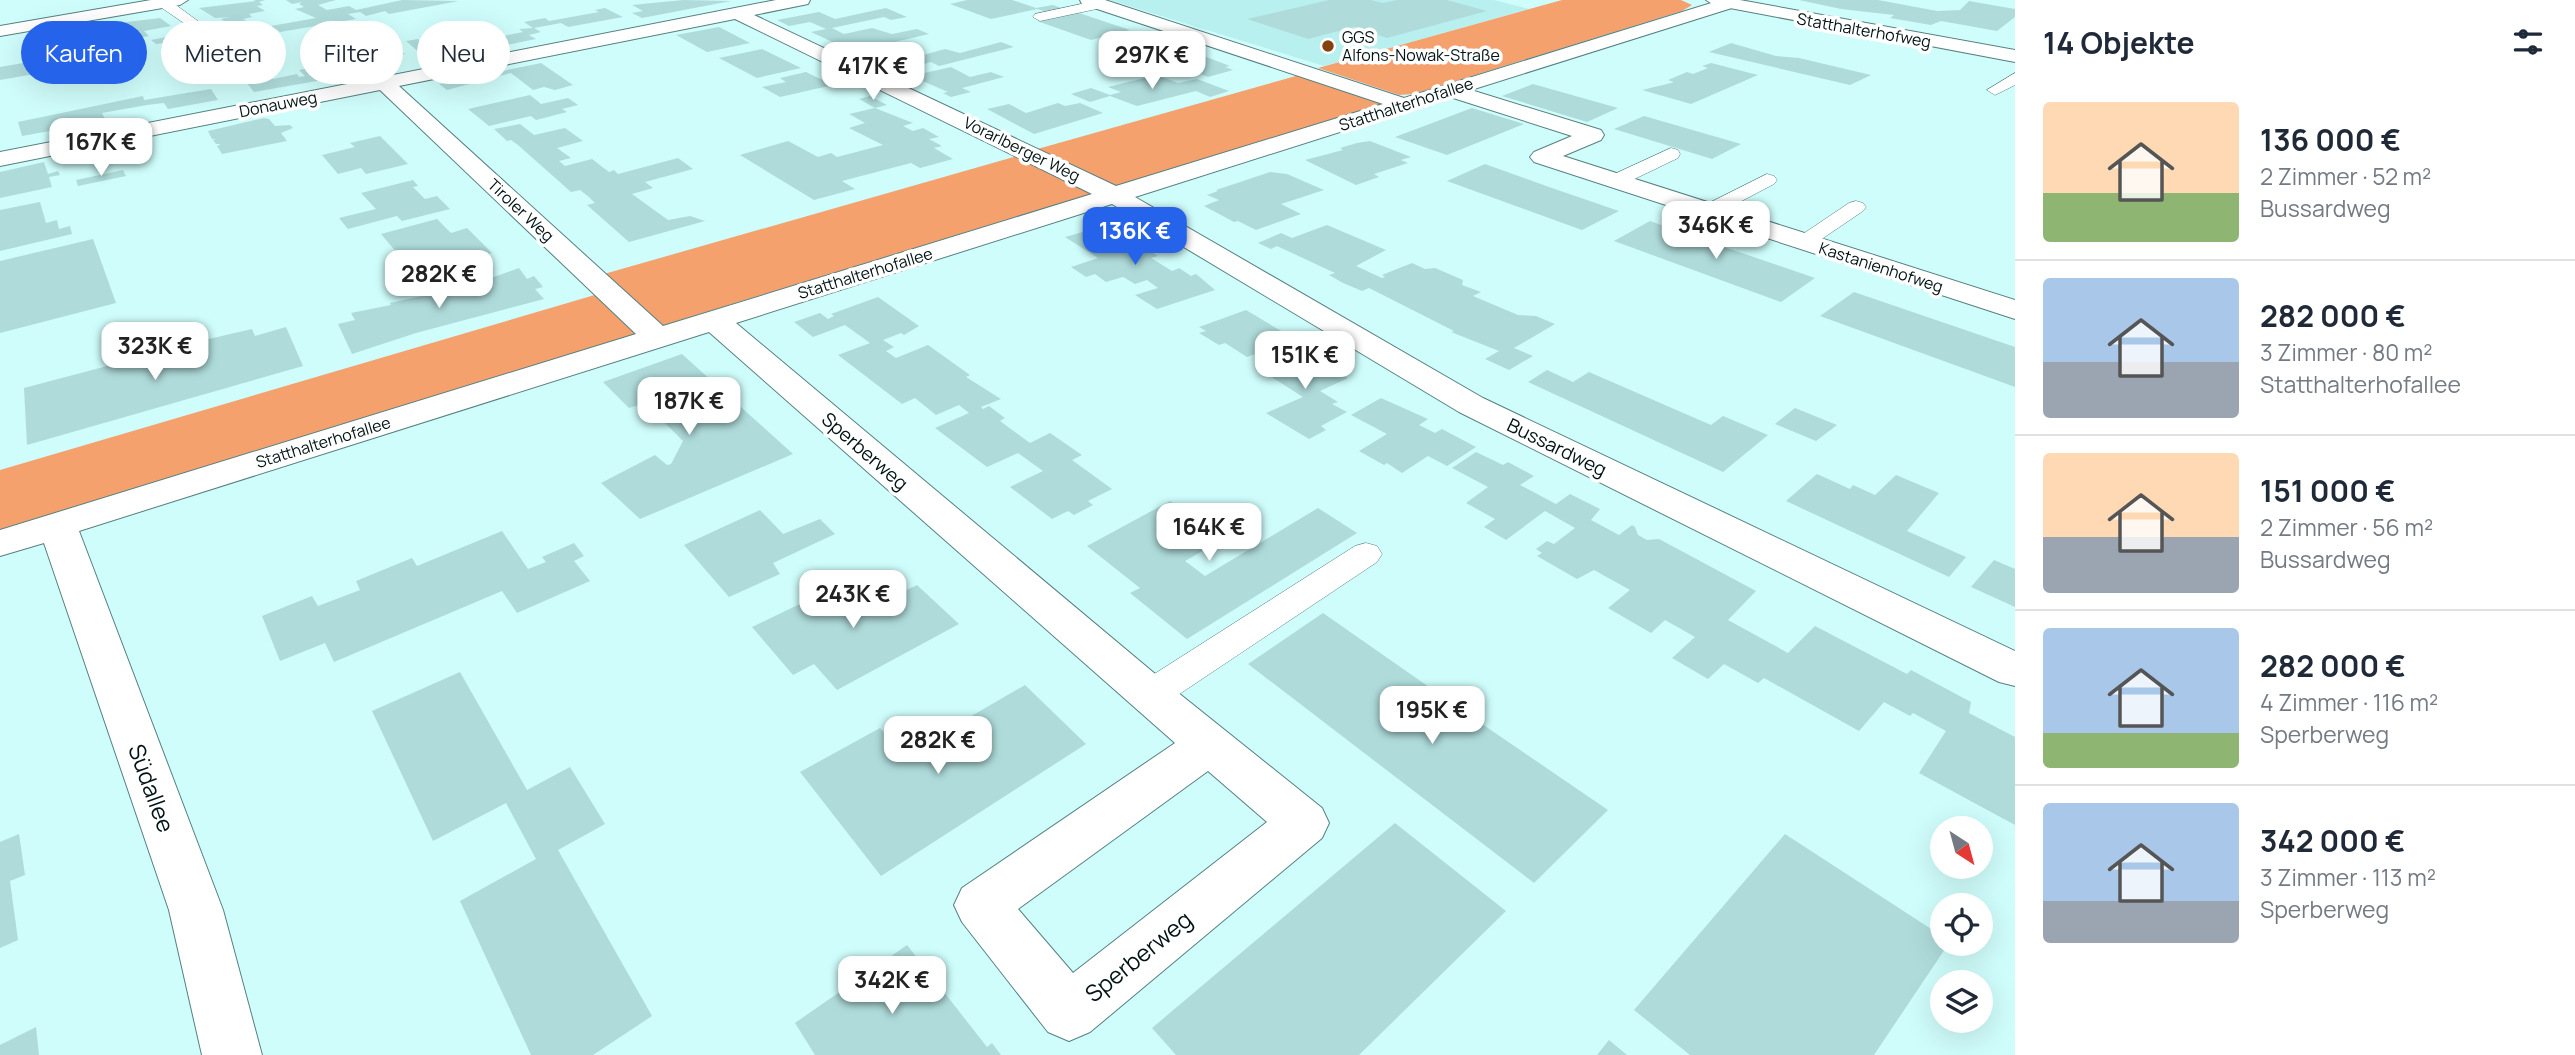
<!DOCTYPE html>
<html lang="de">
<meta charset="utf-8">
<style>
body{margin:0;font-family:Manrope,sans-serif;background:#f6f6f7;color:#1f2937;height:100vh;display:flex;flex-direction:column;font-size:26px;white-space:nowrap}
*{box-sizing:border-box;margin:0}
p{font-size:23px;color:#747a83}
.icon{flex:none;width:38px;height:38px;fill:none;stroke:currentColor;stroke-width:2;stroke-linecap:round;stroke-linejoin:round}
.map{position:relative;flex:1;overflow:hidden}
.drawer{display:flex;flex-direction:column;background:#fff;width:560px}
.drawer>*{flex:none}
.banner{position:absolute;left:21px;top:21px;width:665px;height:63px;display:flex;gap:14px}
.needle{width:46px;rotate:144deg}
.fabs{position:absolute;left:1930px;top:816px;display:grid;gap:14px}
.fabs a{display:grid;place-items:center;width:63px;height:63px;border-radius:50%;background:#fff;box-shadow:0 7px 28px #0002;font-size:35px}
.price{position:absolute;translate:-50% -60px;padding:0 16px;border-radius:14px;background:#fff;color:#222;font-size:23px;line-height:46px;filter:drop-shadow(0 2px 4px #0008)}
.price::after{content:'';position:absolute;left:50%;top:42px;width:21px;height:16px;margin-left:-10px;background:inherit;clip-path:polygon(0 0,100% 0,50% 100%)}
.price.on{background:#2563eb;color:#fff}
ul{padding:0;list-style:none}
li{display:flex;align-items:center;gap:21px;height:175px;padding:0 28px}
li+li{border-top:2px solid #e0e1e3}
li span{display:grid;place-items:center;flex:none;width:196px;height:140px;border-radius:7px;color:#555}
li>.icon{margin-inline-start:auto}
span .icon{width:84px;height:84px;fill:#fffc;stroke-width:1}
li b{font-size:30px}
h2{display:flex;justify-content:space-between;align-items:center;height:84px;padding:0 28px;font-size:30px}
.chip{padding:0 24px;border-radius:32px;background:#fff;box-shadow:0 7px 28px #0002;font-size:24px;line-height:63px}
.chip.on{background:#2563eb;color:#fff}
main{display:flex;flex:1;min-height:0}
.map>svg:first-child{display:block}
</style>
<main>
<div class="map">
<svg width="2015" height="1055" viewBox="0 0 2015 1055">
<rect width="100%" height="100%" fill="#cffdfb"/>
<!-- built -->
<polygon fill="#b8f0ef" points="1109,0 1494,0 1529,9 1324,66"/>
<!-- forest -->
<g fill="#f5a16e">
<polygon points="1562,0 1681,0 1692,5 1682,11 1414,94 1399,95 1318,68"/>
<polygon points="1303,74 1391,104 1111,190 1034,150"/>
<polygon points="1021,155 1094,193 661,326 604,274"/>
<polygon points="598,294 639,333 0,532 0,470"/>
</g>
<!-- building -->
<g fill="#afdcdb">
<polygon points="253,0 265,0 259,2 263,5 257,6 265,11 249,14 252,17 243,19 248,22 222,27 228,32 247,32 254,37 235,40 214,39 187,45 182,41 156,44 151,40 221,26 217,23 225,22 221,19 230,17 215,18 199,8 256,1"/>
<polygon points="286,0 336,0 318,5 327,10 349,6 356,10 402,0 459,1 389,14 385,11 366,16 360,12 348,14 356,19 280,32 271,26 316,18 295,9 304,7 299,4 302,2 292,4"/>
<polygon points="683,0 731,1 642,18 632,13 643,11 632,5"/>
<polygon points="967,0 1012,0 1036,8 1053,5 1061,8 1044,11 1037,9 991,19 950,4"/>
<polygon points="1329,0 1371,0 1383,3 1397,0 1447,0 1487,11 1387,38 1354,27 1308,39 1247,19"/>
<polygon points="1799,0 1878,0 1937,11 1960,10 1969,1 2015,9 2015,17 1997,31 1941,21 1931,25 1890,18 1894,15 1841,9"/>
<polygon points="605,8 623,17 568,27 561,23 534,28 541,32 529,35 536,39 492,48 474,34 491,30 503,36 523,32 519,29 533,28 524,22 545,18 549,21 599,12 595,10"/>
<polygon points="886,8 907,17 891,20 884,17 832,28 844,34 872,28 892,34 917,29 929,34 873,47 879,50 858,54 811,32 826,29 810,22 789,26 777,20 819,12 835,19"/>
<polygon points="1076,12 1130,30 1091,40 1037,21"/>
<polygon points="160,18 171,26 144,31 149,36 139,38 143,41 121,45 111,36 124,34 110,24"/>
<polygon points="719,27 750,43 707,52 676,35"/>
<polygon points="418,39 427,47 459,41 468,48 478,46 485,51 428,60 406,41"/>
<polygon points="1001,42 1014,47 939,66 931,62 897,71 871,58 903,51 916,57 945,49 960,53"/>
<polygon points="1153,42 1164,46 1172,44 1230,66 1225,67 1233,70 1208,77 1180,66 1171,68 1123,50"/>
<polygon points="1731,43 1776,56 1799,58 1871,75 1850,85 1709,52"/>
<polygon points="67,44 72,50 34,57 29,51"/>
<polygon points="399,49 405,54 391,57 401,65 380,69 377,66 338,74 334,70 323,73 328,79 254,92 243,78 230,80 221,68 258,61 273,79 297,74 299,77 305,76 299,70 328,64 326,62"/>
<polygon points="762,49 801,68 757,78 719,58"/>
<polygon points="64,56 68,60 80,58 86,65 0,80 0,67"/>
<polygon points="541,63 573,85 555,90 544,87 533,90 511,73 447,90 439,84"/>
<polygon points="1711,63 1758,75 1691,104 1642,90 1667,84 1674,82 1668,80 1687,72 1693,74 1708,68 1702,66"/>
<polygon points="951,67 970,77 991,72 1004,77 962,88 971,92 951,97 943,93 948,92 911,76"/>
<polygon points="806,72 833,85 780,97 762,87 786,82 780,78"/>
<polygon points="1157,75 1178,83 1197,79 1229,91 1210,97 1196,91 1137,106 1110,96 1090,102 1071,94 1091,88 1110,95 1121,92 1108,87"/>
<polygon points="1533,84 1618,108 1587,122 1502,96"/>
<polygon points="211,89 218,100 168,109 164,103 147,105 102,113 106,121 22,136 18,122 143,96 144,100"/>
<polygon points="530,95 541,104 568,98 578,105 562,109 567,112 536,120 531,116 489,126 468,109"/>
<polygon points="870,96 887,105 875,108 859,99"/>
<polygon points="1058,103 1065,106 1080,103 1103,113 1034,134 987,109 1009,104 1026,113"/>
<polygon points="875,108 913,123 903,126 913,131 923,128 939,137 929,139 942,146 934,148 953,159 920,168 911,163 842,181 855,189 814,200 740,155 788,141 818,157 831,153 837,157 883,145 849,128 865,123 849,114"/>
<polygon points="1472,108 1524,124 1447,155 1395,137"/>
<polygon points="1644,116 1741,144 1712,159 1614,129"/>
<polygon points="264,118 269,119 275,126 290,125 293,128 281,133 287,141 222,154 217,146 221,144 216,144 213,140 216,139 212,139 208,131"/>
<polygon points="520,124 534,135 565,128 583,141 557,148 571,158 559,161 565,166 592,159 609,172 614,170 618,174 678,158 693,169 645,182 653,188 632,194 668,220 690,216 705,221 629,242 587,205 595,203 589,197 580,190 571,192 518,145 511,140 507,141 494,129"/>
<polygon points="380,136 408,164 366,174 361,168 338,174 322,155 355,147 350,143"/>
<polygon points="1370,141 1411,157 1401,160 1408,163 1374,174 1379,177 1356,185 1305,160 1343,150 1340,148 1357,143"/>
<polygon points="44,162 48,174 58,171 60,175 49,177 52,187 0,198 0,172"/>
<polygon points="1485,164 1549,187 1619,211 1582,230 1447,181"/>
<polygon points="123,170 126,176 78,186 76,180"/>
<polygon points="1270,172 1287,174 1324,190 1281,204 1301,214 1256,230 1238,221 1234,222 1204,206 1219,200 1207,195 1218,191 1216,190"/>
<polygon points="413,180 418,186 413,187 425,199 437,196 450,209 402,221 397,216 348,229 339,218 376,209 361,193"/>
<polygon points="40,202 46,223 57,220 59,229 70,226 72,234 0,251 0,210"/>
<polygon points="437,219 451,233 467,228 492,253 443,266 437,259 409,267 381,234"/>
<polygon points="1650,221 1692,236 1815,278 1781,302 1614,241"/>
<polygon points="1107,225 1158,256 1151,258 1172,271 1179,268 1191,276 1196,274 1215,290 1157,309 1135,295 1158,288 1147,280 1135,284 1123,277 1106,282 1095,274 1086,277 1071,267 1098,258 1065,237"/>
<polygon points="1327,225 1386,250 1356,266 1382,278 1385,277 1382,275 1412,263 1425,269 1435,268 1463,280 1462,285 1481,292 1473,296 1518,315 1536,316 1555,324 1514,348 1533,356 1509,370 1485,359 1499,351 1451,332 1454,331 1369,288 1362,291 1343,283 1329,275 1335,273 1277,246 1271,249 1258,243 1281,233 1292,238"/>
<polygon points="93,239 116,303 0,333 0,261"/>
<polygon points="519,268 527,279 534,276 543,287 535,289 544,299 416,333 352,354 338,324 355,320 351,313 391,305 390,303 440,292 486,277 488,279"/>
<polygon points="1854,292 2015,347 2015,387 1820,316"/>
<polygon points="878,297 919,326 904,335 901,333 883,340 894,347 886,351 896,358 928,345 970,375 966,377 1001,399 981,407 983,409 989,406 1005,418 1000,421 1030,443 1050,433 1082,455 1072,460 1112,489 1088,501 1093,505 1074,515 1068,511 1052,519 1010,487 1043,471 1018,453 987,467 935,428 969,413 959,405 936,415 915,398 902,404 838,355 870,343 845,325 813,337 794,322 820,313 828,319 834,316 831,314"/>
<polygon points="1246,310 1281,331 1265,337 1279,345 1247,357 1225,343 1219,345 1199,333 1206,331 1199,327"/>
<polygon points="286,327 303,366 27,445 24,388 213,338 252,329 255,336"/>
<polygon points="1308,347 1326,358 1319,361 1348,378 1320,391 1338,402 1332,404 1347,412 1321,426 1326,430 1309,439 1266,413 1303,397 1256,367"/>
<polygon points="682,354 714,383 717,382 735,397 732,399 793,454 640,519 601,483 655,455 667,465 671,464 683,441 645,403 629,408 603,382"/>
<polygon points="1547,370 1573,382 1589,372 1711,425 1723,416 1768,435 1723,472 1528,382"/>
<polygon points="1381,398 1428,419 1419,425 1435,433 1442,429 1476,447 1447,466 1428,456 1402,473 1387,463 1384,465 1359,451 1387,434 1351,415"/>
<polygon points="1795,408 1837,425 1816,441 1775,424"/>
<polygon points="1476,452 1503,465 1508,462 1534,476 1520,485 1556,504 1570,494 1600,509 1591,520 1619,535 1632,525 1635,527 1638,535 1647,540 1659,539 1756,591 1728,620 1788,653 1815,626 1907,674 1911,670 1971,702 1969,713 2015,737 2015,825 1919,773 1946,731 1913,713 1910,716 1884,702 1859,731 1764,678 1758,683 1724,664 1708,679 1672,658 1695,637 1665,620 1651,633 1608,608 1630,590 1594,570 1577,579 1537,556 1542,553 1536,549 1547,541 1554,544 1575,528 1545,511 1506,540 1484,527 1495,519 1466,503 1488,487 1452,468"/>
<polygon points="1817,474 1850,489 1853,485 1875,495 1896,475 1939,493 1907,531 1966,557 1949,577 1786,501"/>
<polygon points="1170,501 1223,539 1185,561 1205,576 1318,508 1357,533 1187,639 1130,593 1140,588 1087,546"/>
<polygon points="760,510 783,534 820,519 835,534 773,563 780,574 729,597 684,545"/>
<polygon points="502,531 528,569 546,562 542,557 574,543 584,556 574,561 590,581 517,613 502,591 334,662 325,643 280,661 262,616 312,596 318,606 360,590 356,581 412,558 417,566"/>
<polygon points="1994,560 2015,569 2015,607 1971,587"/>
<polygon points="862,574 887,600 917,585 959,624 837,690 814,664 793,675 752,627"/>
<polygon points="1323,613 1482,724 1608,810 1534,883 1248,664"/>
<polygon points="460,672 527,790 570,767 605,824 558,850 652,1016 593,1055 531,1055 460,901 536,859 506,803 433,841 372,711"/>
<polygon points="1025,685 1086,744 881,876 800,772 880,728 904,755"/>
<polygon points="1395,823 1506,911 1359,1055 1176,1055 1152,1028"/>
<polygon points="19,834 25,875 10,881 18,940 0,948 0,842"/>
<polygon points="1785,834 1942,936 1942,943 1949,943 1874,1055 1690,1055 1634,1010"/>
<polygon points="907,945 987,1047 992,1043 1001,1055 815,1055 795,1023"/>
<polygon points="36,1027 39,1055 0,1055 0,1045"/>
<polygon points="1609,1040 1627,1055 1597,1055"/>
</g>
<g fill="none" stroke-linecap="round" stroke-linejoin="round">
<defs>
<g id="service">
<polygon points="159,0 169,0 206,27 204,30 194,30 159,6"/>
<polygon points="1100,0 1106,1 1106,7 1040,21 1033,17 1035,14"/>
<polygon points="2015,73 2015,85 1995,95 1987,90"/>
<polygon points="1671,148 1678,150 1680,154 1678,158 1622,185 1608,185 1605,181 1608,177"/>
<polygon points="1767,174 1774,176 1777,180 1774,184 1715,215 1701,215 1698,211 1701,207"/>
<polygon points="1856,201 1863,203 1866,207 1863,211 1810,247 1794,247 1791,242 1849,203"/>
<polygon points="1366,543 1377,546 1382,554 1377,562 1163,705 1150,709 1137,705 1131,695 1137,685 1355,546"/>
</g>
<g id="minor">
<polygon points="151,0 188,0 180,5 0,36 0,26"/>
<path d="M776 0H810L808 4 754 15 1116 186 1383 104 1082 4 1080 0H1105L1404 98 1721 0H1735L1737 3 1735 7 1471 90 1601 130 1604 135 1601 140 1563 156 2015 300V319L1534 162 1530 157 1534 152 1572 136 1450 97 1135 197 1483 398 2015 651V686L1999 682 1459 412 1112 204 736 323 1166 683 1322 808 1329 823 1322 838 1090 1032 1069 1041 1048 1032 962 922 954 905 962 888 1175 743 709 332 79 531 223 910 262 1055H202L169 910 44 543 0 556V530L636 334 380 90 0 166V152ZM735 19 1092 194 663 326 399 86ZM1208 771 1267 822 1073 973 1018 909Z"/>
</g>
<polygon id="tertiary" points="1706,0 1740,0 2015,50 2015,62 1714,5"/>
</defs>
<!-- service casing -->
<use href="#service" stroke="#568080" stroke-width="1"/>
<!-- minor casing -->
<use href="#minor" stroke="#568080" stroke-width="2"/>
<!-- tertiary casing -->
<use href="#tertiary" stroke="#568080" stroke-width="2"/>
<!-- service -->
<use href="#service" fill="#fff" fill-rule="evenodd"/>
<!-- minor -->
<use href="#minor" fill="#fff" fill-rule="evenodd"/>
<!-- tertiary -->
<use href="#tertiary" fill="#fff" fill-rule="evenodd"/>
</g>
<!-- markers -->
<circle fill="#844210" stroke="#fff" stroke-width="2.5" cx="1328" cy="46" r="7"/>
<g text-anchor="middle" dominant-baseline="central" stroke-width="7" stroke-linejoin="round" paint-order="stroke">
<!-- far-street labels -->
<g font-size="16" fill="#031313" stroke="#fff">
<text transform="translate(1864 30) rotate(10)">Statthalterhofweg</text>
<text transform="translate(278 104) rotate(-11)">Donauweg</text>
<text transform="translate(1406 104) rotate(-18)">Statthalterhofallee</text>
<text transform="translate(1022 149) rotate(26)">Vorarlberger Weg</text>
<text transform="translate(521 210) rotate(43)">Tiroler Weg</text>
<text transform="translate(1881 267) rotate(18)">Kastanienhofweg</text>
<text transform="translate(865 273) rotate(-17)">Statthalterhofallee</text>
<text transform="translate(323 442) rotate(-17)">Statthalterhofallee</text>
</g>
<!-- far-poi labels -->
<g font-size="16" fill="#031313" stroke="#fff" text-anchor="start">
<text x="1342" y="37">GGS<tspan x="1342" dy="18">Alfons-Nowak-Straße</tspan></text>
</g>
<!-- street labels -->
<g font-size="19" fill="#031313" stroke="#fff">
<text transform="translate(1557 447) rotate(26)">Bussardweg</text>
<text transform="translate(865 451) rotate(41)">Sperberweg</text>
</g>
<!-- near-street labels -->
<g font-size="23" fill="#031313" stroke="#fff">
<text transform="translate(152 788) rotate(70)">Südallee</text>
<text transform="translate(1138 956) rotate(-39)">Sperberweg</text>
</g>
</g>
</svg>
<div class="fabs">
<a><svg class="needle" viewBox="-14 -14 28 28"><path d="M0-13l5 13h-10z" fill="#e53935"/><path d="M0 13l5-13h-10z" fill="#747a83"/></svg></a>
<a><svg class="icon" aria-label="locate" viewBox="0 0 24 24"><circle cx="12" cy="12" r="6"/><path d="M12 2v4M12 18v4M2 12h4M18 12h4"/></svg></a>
<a><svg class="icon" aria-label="layers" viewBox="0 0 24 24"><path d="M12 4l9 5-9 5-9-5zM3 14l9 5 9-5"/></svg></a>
</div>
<b class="price" style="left:1152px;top:91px">297K €</b>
<b class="price" style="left:873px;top:102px">417K €</b>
<b class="price" style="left:101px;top:178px">167K €</b>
<b class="price" style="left:1716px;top:261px">346K €</b>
<b class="price on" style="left:1135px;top:267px">136K €</b>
<b class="price" style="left:439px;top:310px">282K €</b>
<b class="price" style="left:155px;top:382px">323K €</b>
<b class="price" style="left:1305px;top:391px">151K €</b>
<b class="price" style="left:689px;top:437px">187K €</b>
<b class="price" style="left:1209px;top:563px">164K €</b>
<b class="price" style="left:853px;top:630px">243K €</b>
<b class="price" style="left:1432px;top:746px">195K €</b>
<b class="price" style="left:938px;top:776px">282K €</b>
<b class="price" style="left:892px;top:1016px">342K €</b>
<div class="banner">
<a class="chip on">Kaufen</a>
<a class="chip">Mieten</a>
<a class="chip">Filter</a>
<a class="chip">Neu</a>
</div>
</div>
<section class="drawer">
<h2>14 Objekte<svg class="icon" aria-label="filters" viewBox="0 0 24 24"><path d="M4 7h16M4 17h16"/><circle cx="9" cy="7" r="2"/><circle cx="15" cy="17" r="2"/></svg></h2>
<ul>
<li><span style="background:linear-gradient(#ffd9b3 65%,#8fb573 0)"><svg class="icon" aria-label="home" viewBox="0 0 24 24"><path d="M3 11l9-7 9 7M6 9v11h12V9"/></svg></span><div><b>136 000 €</b><p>2 Zimmer · 52 m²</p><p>Bussardweg</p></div></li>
<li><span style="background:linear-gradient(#a9c7e8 60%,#9aa5b1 0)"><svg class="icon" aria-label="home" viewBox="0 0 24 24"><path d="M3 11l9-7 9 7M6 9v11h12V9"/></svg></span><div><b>282 000 €</b><p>3 Zimmer · 80 m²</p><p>Statthalterhofallee</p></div></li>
<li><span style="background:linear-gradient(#ffd9b3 60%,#9aa5b1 0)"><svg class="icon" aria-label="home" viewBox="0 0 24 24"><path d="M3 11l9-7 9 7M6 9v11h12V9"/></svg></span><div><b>151 000 €</b><p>2 Zimmer · 56 m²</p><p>Bussardweg</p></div></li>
<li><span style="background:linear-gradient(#a9c7e8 75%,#8fb573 0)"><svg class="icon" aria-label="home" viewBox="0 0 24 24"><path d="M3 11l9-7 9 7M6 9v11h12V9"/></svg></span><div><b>282 000 €</b><p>4 Zimmer · 116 m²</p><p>Sperberweg</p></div></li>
<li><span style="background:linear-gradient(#a9c7e8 70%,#9aa5b1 0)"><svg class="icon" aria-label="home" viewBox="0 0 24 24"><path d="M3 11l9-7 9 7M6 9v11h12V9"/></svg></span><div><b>342 000 €</b><p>3 Zimmer · 113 m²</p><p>Sperberweg</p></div></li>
</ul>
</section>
</main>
